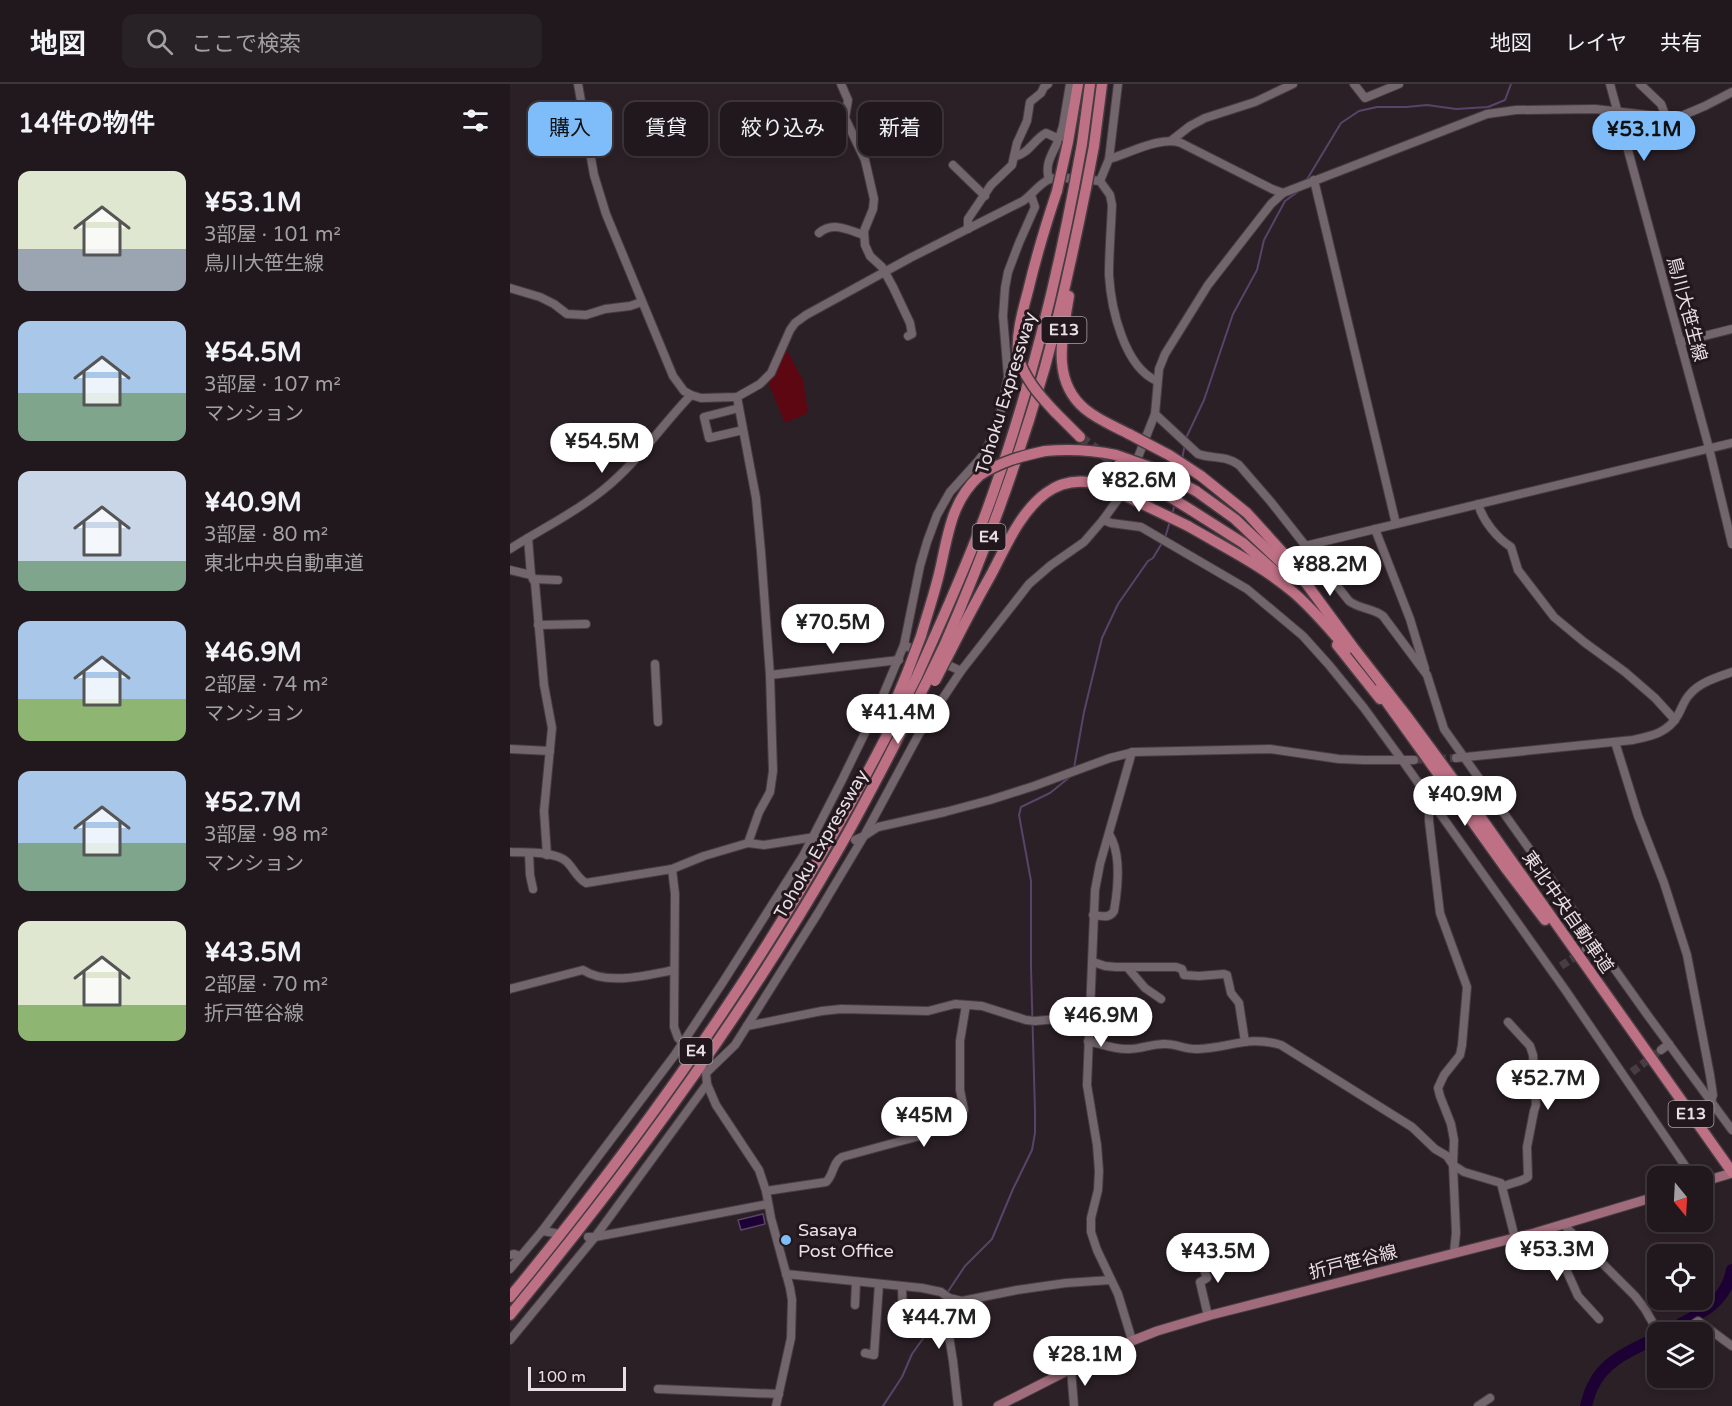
<!DOCTYPE html>
<html lang="ja">
<meta charset="utf-8">
<style>
body{margin:0;font-family:"Varela Round","Noto Sans JP",sans-serif;background:#282125;color:#f1f3f6;height:100vh;display:flex;flex-direction:column;font-size:22px;white-space:nowrap}
*{box-sizing:border-box;margin:0}
p{font-size:20px;color:#a2a0a3}
.icon{flex:none;width:33px;height:33px;fill:none;stroke:currentColor;stroke-width:2;stroke-linecap:round;stroke-linejoin:round}
.map{position:relative;flex:1;overflow:hidden}
.side{display:flex;flex-direction:column;background:#20181c;width:510px}
.side>*{flex:none}
.hud{position:absolute;left:18px;top:18px;width:570px;height:54px;display:flex;gap:12px}
.needle{width:39px;rotate:162deg}
.fabs{position:absolute;left:1137px;top:1082px;display:grid;gap:12px}
.fabs a{display:grid;place-items:center;width:66px;height:66px;border-radius:12px;background:#20181c;box-shadow:0 3px 9px #0003,0 0 0 2px #3d373b;font-size:30px}
.scale{position:absolute;left:18px;bottom:15px;width:98px;box-sizing:border-box;padding-left:6px;border:3px solid #e7dfe3;border-top:0;font-size:16px;line-height:21px;white-space:nowrap;color:#e7dfe3;-webkit-text-stroke:4px #21171c;paint-order:stroke}
.price{position:absolute;translate:-50% -51px;padding:0 14px;border-radius:21px;background:#fff;color:#222;font-size:20px;line-height:39px;filter:drop-shadow(0 2px 3px #0008)}
.price::after{content:'';position:absolute;left:50%;top:36px;width:18px;height:14px;margin-left:-9px;background:inherit;clip-path:polygon(0 0,100% 0,50% 100%)}
.price.current{background:#7fbdfa;color:#111}
ul{padding:0;list-style:none}
li{display:flex;align-items:center;gap:18px;height:150px;padding:0 18px}
li span{display:grid;place-items:center;flex:none;width:168px;height:120px;border-radius:12px;color:#555}
li>.icon{margin-inline-start:auto}
span .icon{width:72px;height:72px;fill:#fffc;stroke-width:1}
li b{font-size:26px}
h2{display:flex;justify-content:space-between;align-items:center;height:72px;padding:0 18px;font-size:26px}
.chip{padding:0 21px;border-radius:12px;background:#20181c;box-shadow:0 3px 9px #0003,0 0 0 2px #3d373b;font-size:21px;line-height:54px}
.chip.current{background:#7fbdfa;color:#111}
header{display:flex;align-items:center;gap:36px;box-sizing:border-box;height:84px;padding:0 30px;background:#20181c;border-bottom:2px solid #3d373b}
header strong{font-size:28px}
nav{display:flex;gap:33px;margin-inline-start:auto;font-size:21px}
.search{width:420px;height:54px;background:#282125;display:flex;align-items:center;gap:15px;box-sizing:border-box;padding:0 21px;border-radius:12px;color:#a2a0a3;font-size:22px}
main{display:flex;flex:1;min-height:0}
.map>svg:first-child{display:block}
</style>
<header>
<strong>地図</strong>
<div class="search"><svg class="icon" aria-label="search" viewBox="0 0 24 24"><circle cx="10" cy="10" r="6"/><path d="M15 15l6 6"/></svg>ここで検索</div>
<nav><a>地図</a><a>レイヤ</a><a>共有</a></nav>
</header>
<main>
<section class="side">
<h2>14件の物件<svg class="icon" aria-label="filters" viewBox="0 0 24 24"><path d="M4 7h16M4 17h16"/><circle cx="9" cy="7" r="2"/><circle cx="15" cy="17" r="2"/></svg></h2>
<ul>
<li><span style="background:linear-gradient(#dfe7d0 65%,#9aa5b1 0)"><svg class="icon" aria-label="home" viewBox="0 0 24 24"><path d="M3 11l9-7 9 7M6 9v11h12V9"/></svg></span><div><b>¥53.1M</b><p>3部屋 · 101 m²</p><p>鳥川大笹生線</p></div></li>
<li><span style="background:linear-gradient(#a9c7e8 60%,#7fa58c 0)"><svg class="icon" aria-label="home" viewBox="0 0 24 24"><path d="M3 11l9-7 9 7M6 9v11h12V9"/></svg></span><div><b>¥54.5M</b><p>3部屋 · 107 m²</p><p>マンション</p></div></li>
<li><span style="background:linear-gradient(#c9d6e8 75%,#7fa58c 0)"><svg class="icon" aria-label="home" viewBox="0 0 24 24"><path d="M3 11l9-7 9 7M6 9v11h12V9"/></svg></span><div><b>¥40.9M</b><p>3部屋 · 80 m²</p><p>東北中央自動車道</p></div></li>
<li><span style="background:linear-gradient(#a9c7e8 65%,#8fb573 0)"><svg class="icon" aria-label="home" viewBox="0 0 24 24"><path d="M3 11l9-7 9 7M6 9v11h12V9"/></svg></span><div><b>¥46.9M</b><p>2部屋 · 74 m²</p><p>マンション</p></div></li>
<li><span style="background:linear-gradient(#a9c7e8 60%,#7fa58c 0)"><svg class="icon" aria-label="home" viewBox="0 0 24 24"><path d="M3 11l9-7 9 7M6 9v11h12V9"/></svg></span><div><b>¥52.7M</b><p>3部屋 · 98 m²</p><p>マンション</p></div></li>
<li><span style="background:linear-gradient(#dfe7d0 70%,#8fb573 0)"><svg class="icon" aria-label="home" viewBox="0 0 24 24"><path d="M3 11l9-7 9 7M6 9v11h12V9"/></svg></span><div><b>¥43.5M</b><p>2部屋 · 70 m²</p><p>折戸笹谷線</p></div></li>
</ul>
</section>
<div class="map">
<svg width="1222" height="1322" viewBox="0 0 1222 1322">
<rect width="100%" height="100%" fill="#2b2026"/>
<!-- green -->
<polygon fill="#5d0712" points="276,265 293,296 298,329 275,339 258,298 265,292"/>
<!-- water -->
<polygon fill="#1d0034" stroke="#5a4368" stroke-width="1.5" points="253,1130 255,1140 231,1146 228,1136"/>
<g fill="none" stroke-linecap="round" stroke-linejoin="round">
<!-- stream -->
<g stroke="#5a4368" stroke-width="2">
<polyline points="796,97 831,39 849,27 867,23 896,23 917,21 946,25 978,23 995,16 1001,0"/>
<polyline points="676,354 694,316 723,230 747,186 754,156 775,117 789,107"/>
<polyline points="672,375 675,360"/>
<polyline points="666,414 668,401"/>
<polyline points="662,431 665,419"/>
<polyline points="655,454 660,437"/>
<polyline points="564,684 574,628 592,554 608,520 638,477 643,474 652,459"/>
<polyline points="437,1209 455,1182 482,1155 503,1105 522,1066 525,1049 525,1028 521,884 521,797 509,731 511,723 540,709 561,692"/>
<polyline points="1195,1237 1215,1252"/>
<polyline points="373,1322 392,1293 402,1270 422,1242 434,1214"/>
</g>
<!-- river -->
<g stroke="#1d0034" stroke-width="12">
<path d="M1156 1248C1185 1232 1215 1222 1222 1186"/>
<path d="M1076 1322C1078 1315 1080 1306 1084 1300 1096 1275 1125 1265 1148 1253"/>
</g>
<!-- minor-tunnel -->
<g stroke="#473d42" stroke-width="8" stroke-dasharray="8 4" stroke-linecap="butt">
<polyline points="904,676 946,674"/>
<polyline points="307,753 338,755"/>
<polyline points="1051,882 1072,868"/>
<polyline points="1122,988 1151,966"/>
</g>
<!-- highway-tunnel -->
<polyline stroke="#473d42" stroke-width="10" stroke-dasharray="10 5" stroke-linecap="butt" points="570,353 602,377"/>
<defs>
<g id="minor">
<path d="M68 0 84 91 96 130 163 292 174 307 181 311 191 314 227 313 250 300 261 289 280 246 285 239 296 231 400 174 513 117C522 111 528 101 538 96 548 91 578 96 590 97L600 111 602 121C601 145 599 168 599 191 601 224 614 283 647 297"/>
<polyline points="331,0 338,16 335,34 355,76 364,115 363,125 354,147 355,161 360,172 372,183 383,203 400,239 402,250 398,252"/>
<polyline points="844,0 855,14 889,0"/>
<polyline points="1100,0 1199,364 1222,460"/>
<polyline points="1130,0 1151,20 1156,33"/>
<path d="M1222 8 1195 22 1169 33H1156L1085 25 1006 26 977 30 773 109 761 120 698 201 655 270 649 285 645 330 688 370C702 375 716 371 729 381L761 418 839 517C849 525 863 524 873 532L917 591 934 645 1136 929 1222 1046"/>
<polyline points="662,56 680,42 695,34 745,18 783,0"/>
<path d="M504 73C520 69 523 56 536 49L549 55 553 42 560 0"/>
<polyline points="599,75 608,0"/>
<polyline points="443,81 475,112"/>
<path d="M539 95C534 80 543 69 549 55"/>
<polyline points="804,96 886,440"/>
<path d="M590 97 599 75C620 69 650 52 671 59L762 105 773 109"/>
<polyline points="458,145 458,135 481,101 502,81 507,59 517,37 520,18 531,9 534,3 538,0"/>
<path d="M309 149C323 137 338 146 354 151"/>
<polyline points="0,204 30,213 44,220 57,230 76,231 95,225 120,222 132,218"/>
<polyline points="1170,258 1222,245"/>
<polyline points="227,313 246,414 251,468 260,591 263,687 260,708 249,728 238,759"/>
<polyline points="229,324 194,333 199,354 233,346"/>
<path d="M968 420C973 437 987 454 1001 463L1008 486 1044 533 1074 558 1115 588 1145 614 1165 636"/>
<polyline points="593,436 601,439 631,443 737,505 793,552 819,581 854,624 892,676 1056,907 1182,1092"/>
<polyline points="865,445 900,535 915,585"/>
<polyline points="18,454 21,491"/>
<polyline points="795,462 1222,359"/>
<path d="M0 465C31 445 65 429 93 406 127 379 151 342 181 311"/>
<polyline points="0,486 21,491 25,499 34,601 42,644 34,727 37,771"/>
<polyline points="23,495 48,496"/>
<polyline points="28,541 76,540"/>
<polyline points="394,561 451,587"/>
<polyline points="145,580 148,638"/>
<polyline points="260,591 389,576"/>
<polyline points="1105,658 1128,732 1154,799 1177,871 1200,991 1203,1011 1201,1018"/>
<polyline points="0,665 40,667"/>
<polyline points="622,668 590,780 585,806 577,1001 587,1061 589,1087 588,1106 581,1134 581,1148 587,1166 608,1210 622,1256"/>
<path d="M946 674 1123 656C1141 652 1158 649 1168 631 1172 624 1174 616 1180 610 1190 598 1208 593 1222 588"/>
<polyline points="923,720 919,724 919,737 930,829 957,903 952,961 950,971 934,991 928,1004 930,1012 941,1040 944,1056 943,1081 946,1149 944,1168"/>
<polyline points="345,756 354,752 409,650 451,587 519,500 541,481 574,458 593,436 611,411 619,396 645,330"/>
<path d="M0 768C15 769 46 767 57 778 64 785 67 794 76 799L162 785 194 772 238 759 254 761 305 753"/>
<polyline points="19,769 20,791 23,805"/>
<polyline points="162,785 165,810 164,943 168,954 179,965"/>
<path d="M583 831C592 832 599 835 604 827 608 804 612 770 599 750"/>
<polyline points="1076,865 1086,858"/>
<polyline points="583,878 595,882 606,883 666,883 672,885 674,891 689,892 714,890 717,891 721,909 729,919 735,958"/>
<polyline points="617,883 635,904 651,915"/>
<path d="M0 905 73 886C97 902 138 891 164 886"/>
<polyline points="237,942 312,927 331,925 418,927 445,920 472,922 516,936 525,937 579,932"/>
<path d="M578 957C591 960 606 966 619 965 632 965 644 959 656 960 667 960 676 966 688 965 719 964 739 951 771 961L902 1043 925 1065 937 1072 943 1081 954 1088 991 1099 1005 1154"/>
<polyline points="1151,966 1159,960"/>
<polyline points="197,1000 206,1021 249,1086 256,1107 261,1134 280,1204 282,1216 281,1254 266,1322"/>
<path d="M993 1103C1000 1098 1010 1099 1018 1093L1017 1063 1024 1027 1026 1021 1023 971 1020 962 998 938"/>
<path d="M256 1107 316 1098C324 1091 322 1079 332 1073L406 1053 446 1039 451 1035 454 1026 450 1006V957L456 921"/>
<polyline points="1053,1140 1125,1212 1135,1225 1148,1248"/>
<polyline points="1038,1145 1068,1212 1089,1235"/>
<polyline points="32,1147 45,1149"/>
<polyline points="78,1153 85,1153 258,1120"/>
<polyline points="0,1171 4,1170 10,1172"/>
<polyline points="690,1174 697,1194 690,1198 698,1232"/>
<polyline points="0,1185 32,1147 164,972 213,898 293,772 332,696 371,616 394,561 410,482 417,458 427,431 440,408 468,377 475,368 479,360 492,323 498,293 493,232 495,204 498,188 509,159 525,123 521,111"/>
<polyline points="276,1190 412,1204 431,1208 439,1214 452,1217 507,1206 556,1199 601,1196"/>
<polyline points="392,1202 393,1239"/>
<polyline points="439,1214 436,1222 435,1228 443,1277 448,1322"/>
<polyline points="345,1221 346,1198"/>
<polyline points="1172,1248 1188,1237 1222,1262"/>
<polyline points="0,1256 85,1153 197,1000 196,989 225,961 308,829 354,752 368,743 435,728 480,716 524,702 600,674 624,668 760,665 829,675 854,676 904,676"/>
<polyline points="355,1269 364,1271 369,1200"/>
<polyline points="561,1285 564,1322"/>
<polyline points="148,1305 269,1310"/>
<polyline points="968,1322 980,1314"/>
</g>
<g id="major">
<polyline points="1192,1098 1222,1089"/>
<polyline points="488,1322 594,1268 647,1247 701,1231 1024,1149 1148,1112"/>
</g>
<g id="highway">
<polyline points="558,58 568,0"/>
<polyline points="572,60 580,0"/>
<polyline points="584,62 592,0"/>
<path d="M559 212C553 250 540 296 575 325 588 336 604 342 619 350"/>
<path d="M508 272C506 250 512 229 518 207 526 173 536 140 547 107"/>
<polyline points="545,328 570,353"/>
<path d="M535 367C559 365 582 366 606 371"/>
<polyline points="691,392 737,429 776,472 843,563 896,631 960,718 1222,1088"/>
<polyline points="686,407 725,435 781,488"/>
<polyline points="681,426 733,459 768,490"/>
<path d="M678 442C714 463 751 481 783 508 803 525 820 546 837 565"/>
<path d="M411 552C417 531 424 511 429 490 438 453 440 419 469 392"/>
<path d="M423 556C444 509 465 461 482 412 518 311 544 208 564 103"/>
<polyline points="827,561 870,615"/>
<path d="M434 562C474 471 508 378 535 283 551 224 564 164 576 104"/>
<path d="M441 566C454 540 468 514 482 489 496 462 511 427 536 409 555 395 576 395 597 403"/>
<polyline points="868,606 997,786 1035,836"/>
<polyline points="378,635 397,589"/>
<path d="M0 1213C116 1072 224 923 315 764 348 708 378 650 407 592"/>
<path d="M0 1231C120 1086 233 932 327 768 360 711 389 653 418 595"/>
</g>
</defs>
<!-- minor casing -->
<use href="#minor" stroke="#463c42" stroke-width="10"/>
<!-- major casing -->
<use href="#major" stroke="#463c42" stroke-width="11"/>
<!-- highway casing -->
<use href="#highway" stroke="#463c42" stroke-width="13"/>
<!-- minor -->
<use href="#minor" stroke="#72656c" stroke-width="8"/>
<!-- major -->
<use href="#major" stroke="#a06c7b" stroke-width="9"/>
<!-- highway -->
<use href="#highway" stroke="#be7085" stroke-width="10"/>
<defs>
<g id="highway-bridge">
<polyline points="564,103 572,60"/>
<polyline points="576,104 584,62"/>
<polyline points="547,107 558,58"/>
<path d="M508 272C514 294 529 311 545 328"/>
<polyline points="619,350 659,371 691,392"/>
<polyline points="606,371 640,383 686,407"/>
<polyline points="608,381 681,426"/>
<path d="M469 392C489 378 512 372 535 367"/>
<polyline points="597,403 678,442"/>
<polyline points="397,589 411,552"/>
<polyline points="407,592 423,556"/>
<polyline points="418,595 434,562"/>
<polyline points="425,597 441,566"/>
</g>
</defs>
<!-- highway-bridge casing -->
<use href="#highway-bridge" stroke="#463c42" stroke-width="13" stroke-linecap="butt"/>
<!-- highway-bridge -->
<use href="#highway-bridge" stroke="#be7085" stroke-width="10"/>
</g>
<!-- markers -->
<circle fill="#7fbdfa" stroke="#21171c" stroke-width="2" cx="276" cy="1156" r="6"/>
<g text-anchor="middle" dominant-baseline="central" stroke-width="6" stroke-linejoin="round" paint-order="stroke">
<!-- shield labels -->
<g fill="#21171c" stroke="#aca3a7" stroke-width="1.5">
<rect x="531.5" y="233" width="45" height="26" rx="4.5"/>
<rect x="462.5" y="440" width="33" height="26" rx="4.5"/>
<rect x="169.5" y="954" width="33" height="26" rx="4.5"/>
<rect x="1158.5" y="1017" width="45" height="26" rx="4.5"/>
</g>
<g font-size="16" font-weight="bold" fill="#e7dfe3">
<text x="554" y="246">E13</text>
<text x="479" y="453">E4</text>
<text x="186" y="967">E4</text>
<text x="1181" y="1030">E13</text>
</g>
<!-- street labels -->
<g font-size="18" fill="#e7dfe3" stroke="#21171c">
<text transform="translate(1177 225) rotate(75)">鳥川大笹生線</text>
<text transform="translate(496 309) rotate(-73)">Tohoku Expressway</text>
<text transform="translate(311 760) rotate(-60)">Tohoku Expressway</text>
<text transform="translate(1058 828) rotate(55)">東北中央自動車道</text>
<text transform="translate(843 1178) rotate(-14)">折戸笹谷線</text>
</g>
<!-- poi labels -->
<g font-size="18" fill="#e7dfe3" stroke="#21171c" text-anchor="start">
<text x="288" y="1146">Sasaya<tspan x="288" dy="21">Post Office</tspan></text>
</g>
</g>
</svg>
<div class="fabs">
<a><svg class="needle" viewBox="-14 -14 28 28"><path d="M0-13l5 13h-10z" fill="#e53935"/><path d="M0 13l5-13h-10z" fill="#a2a0a3"/></svg></a>
<a><svg class="icon" aria-label="locate" viewBox="0 0 24 24"><circle cx="12" cy="12" r="6"/><path d="M12 2v4M12 18v4M2 12h4M18 12h4"/></svg></a>
<a><svg class="icon" aria-label="layers" viewBox="0 0 24 24"><path d="M12 4l9 5-9 5-9-5zM3 14l9 5 9-5"/></svg></a>
</div>
<div class="scale">100 m</div>
<b class="price current" style="left:1134px;top:78px">¥53.1M</b>
<b class="price" style="left:92px;top:390px">¥54.5M</b>
<b class="price" style="left:629px;top:429px">¥82.6M</b>
<b class="price" style="left:820px;top:513px">¥88.2M</b>
<b class="price" style="left:323px;top:571px">¥70.5M</b>
<b class="price" style="left:388px;top:661px">¥41.4M</b>
<b class="price" style="left:955px;top:743px">¥40.9M</b>
<b class="price" style="left:591px;top:964px">¥46.9M</b>
<b class="price" style="left:1038px;top:1027px">¥52.7M</b>
<b class="price" style="left:414px;top:1064px">¥45M</b>
<b class="price" style="left:1047px;top:1198px">¥53.3M</b>
<b class="price" style="left:708px;top:1200px">¥43.5M</b>
<b class="price" style="left:429px;top:1266px">¥44.7M</b>
<b class="price" style="left:575px;top:1303px">¥28.1M</b>
<div class="hud">
<a class="chip current">購入</a>
<a class="chip">賃貸</a>
<a class="chip">絞り込み</a>
<a class="chip">新着</a>
</div>
</div>
</main>
